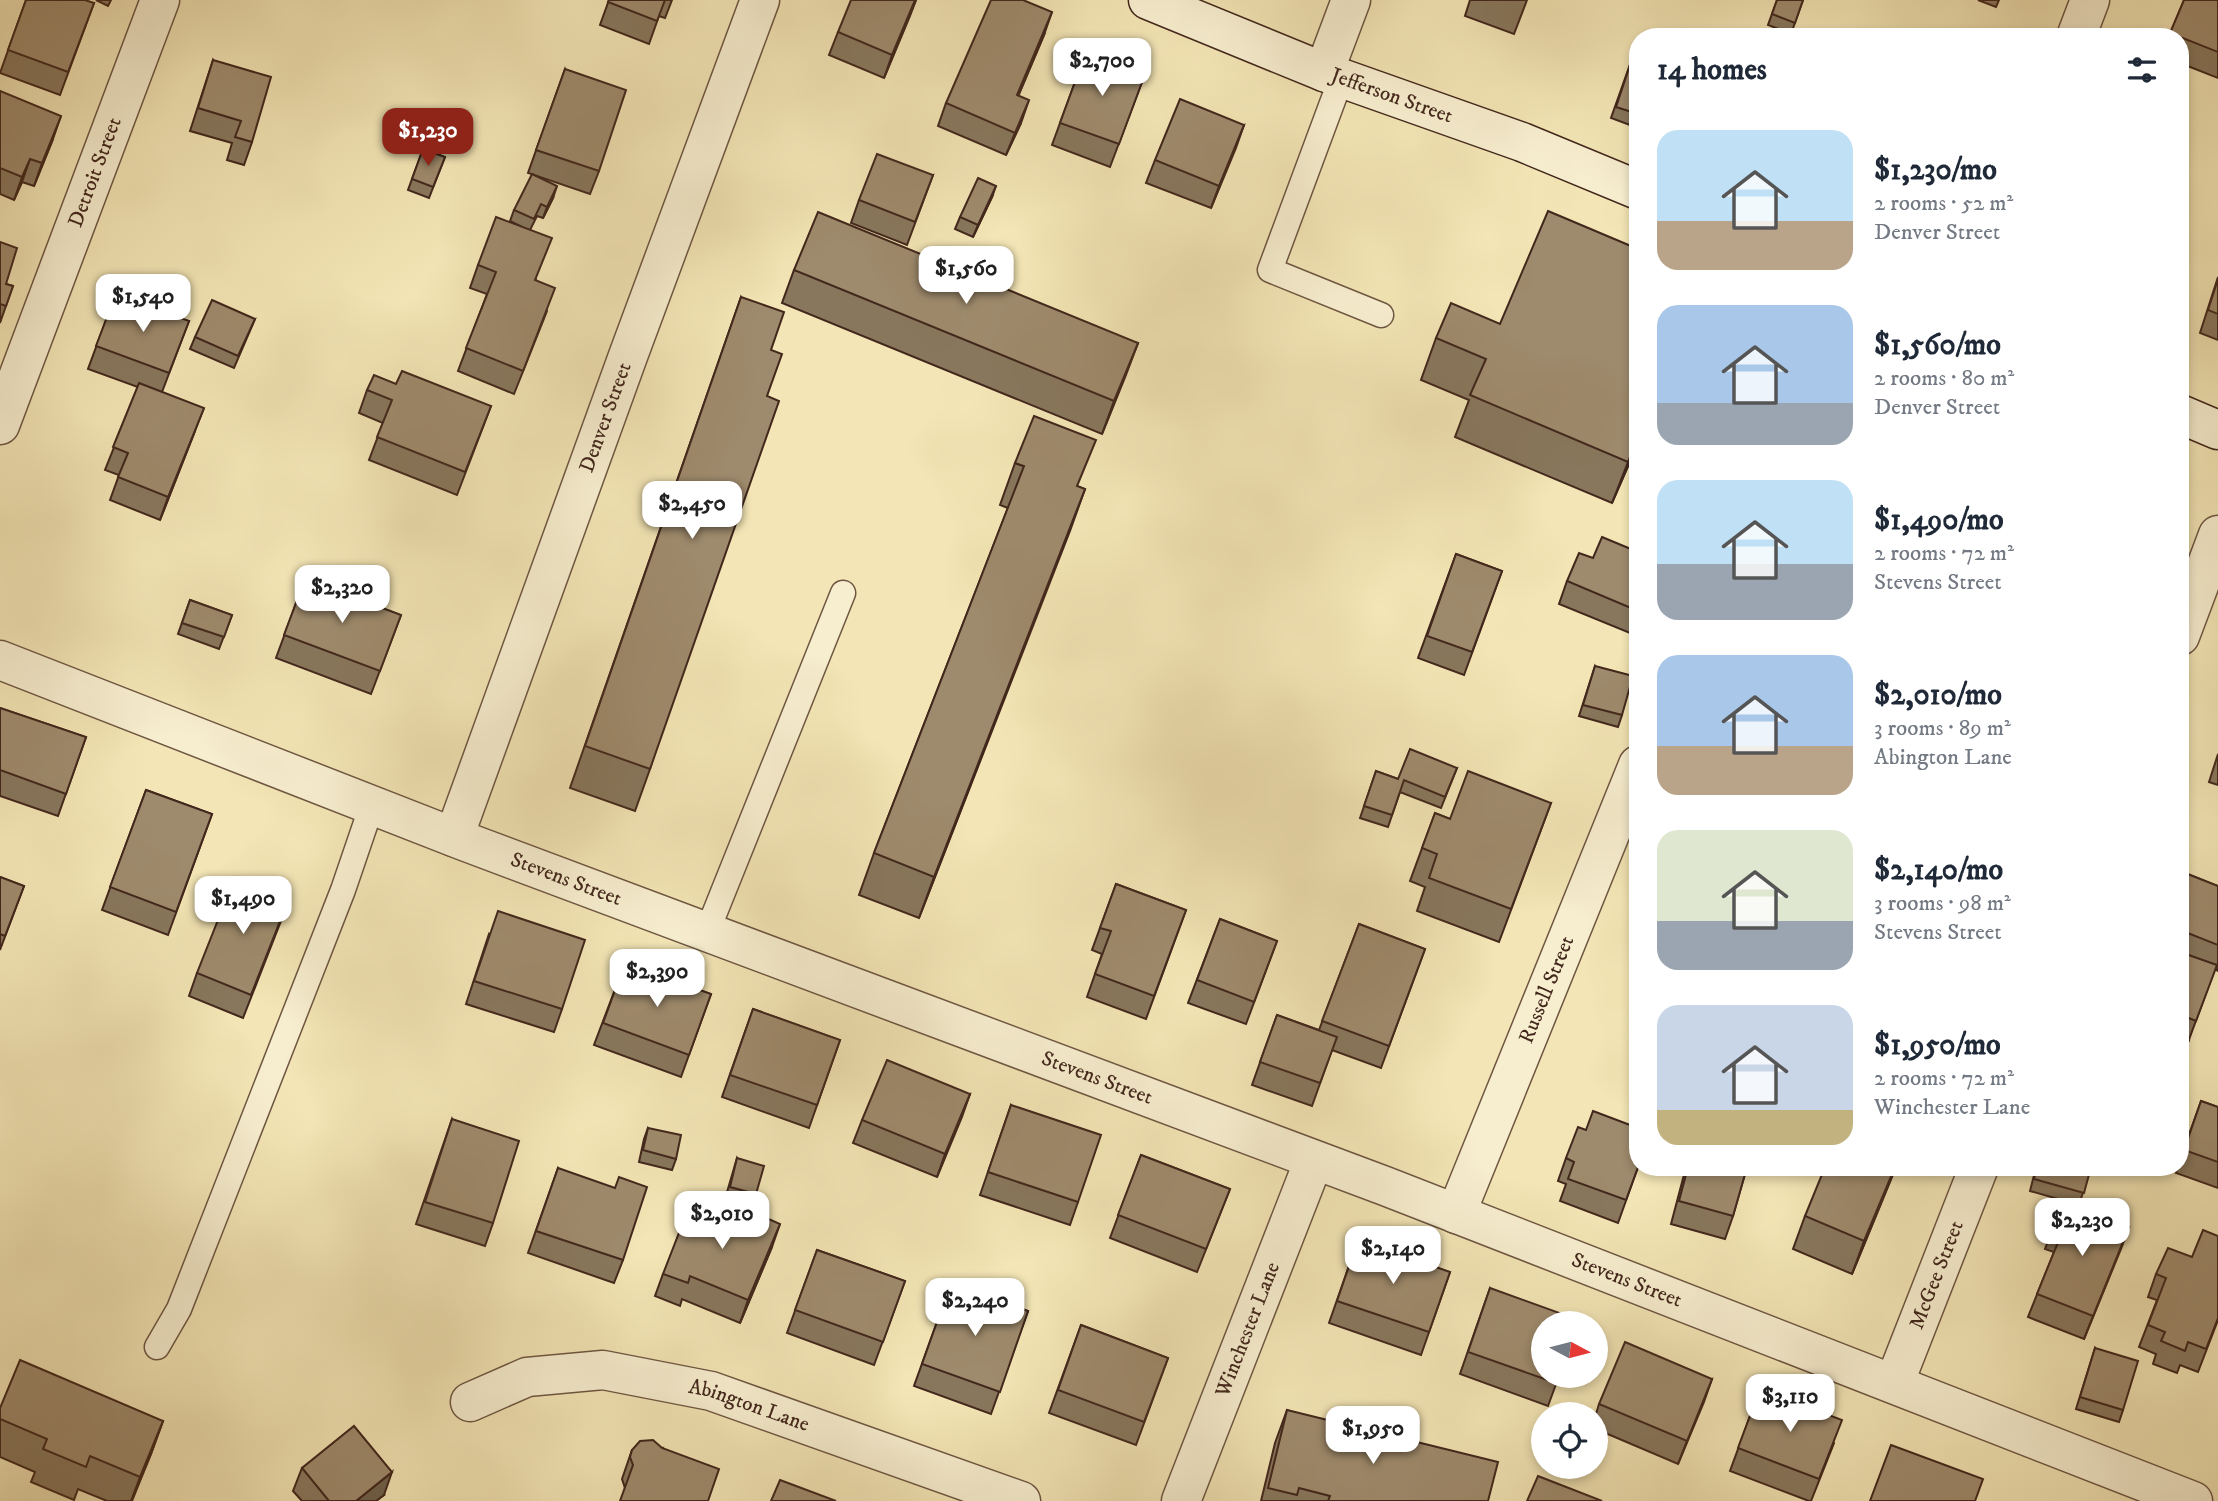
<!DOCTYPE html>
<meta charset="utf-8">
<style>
body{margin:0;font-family:"IM FELL DW Pica",serif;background:#f2f2f3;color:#1f2937;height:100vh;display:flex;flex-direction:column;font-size:26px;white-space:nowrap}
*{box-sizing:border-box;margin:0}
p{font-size:23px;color:#747a83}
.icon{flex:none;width:38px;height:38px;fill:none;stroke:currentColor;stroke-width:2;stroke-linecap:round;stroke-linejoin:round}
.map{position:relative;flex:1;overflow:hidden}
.panel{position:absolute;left:1629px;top:28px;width:560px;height:1148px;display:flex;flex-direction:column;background:#fff;border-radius:28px;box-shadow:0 4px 10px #0003}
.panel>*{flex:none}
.needle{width:46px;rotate:97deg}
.fabs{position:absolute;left:1531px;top:1311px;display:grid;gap:14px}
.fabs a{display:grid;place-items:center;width:77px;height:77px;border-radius:50%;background:#fff;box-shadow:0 4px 10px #0003;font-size:35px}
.price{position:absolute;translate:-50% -60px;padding:0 16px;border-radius:14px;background:#fff;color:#222;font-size:23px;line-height:46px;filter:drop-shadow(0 2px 4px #0008)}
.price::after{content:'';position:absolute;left:50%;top:42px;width:21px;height:16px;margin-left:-10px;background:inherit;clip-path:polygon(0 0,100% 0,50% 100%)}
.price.on{background:#8f2418;color:#fff}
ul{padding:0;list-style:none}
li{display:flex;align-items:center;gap:21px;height:175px;padding:0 28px}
li span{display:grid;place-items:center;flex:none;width:196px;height:140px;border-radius:21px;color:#555}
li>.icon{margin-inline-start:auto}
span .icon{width:84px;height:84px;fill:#fffc;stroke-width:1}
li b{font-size:30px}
h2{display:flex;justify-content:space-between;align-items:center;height:84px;padding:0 28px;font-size:30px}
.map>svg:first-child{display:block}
</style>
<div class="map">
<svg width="2218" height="1501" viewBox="0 0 2218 1501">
<rect width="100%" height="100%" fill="#f3e5b5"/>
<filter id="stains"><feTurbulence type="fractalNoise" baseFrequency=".00286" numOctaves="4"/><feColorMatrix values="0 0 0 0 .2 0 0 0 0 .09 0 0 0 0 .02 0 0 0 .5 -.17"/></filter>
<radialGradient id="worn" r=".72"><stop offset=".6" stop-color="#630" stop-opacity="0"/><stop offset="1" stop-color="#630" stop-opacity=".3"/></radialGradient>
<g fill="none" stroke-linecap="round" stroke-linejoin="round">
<defs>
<g id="lane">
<polyline points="1341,79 1270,270 1381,315"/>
<polyline points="707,932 843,593"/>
<polyline points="157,1347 179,1309 343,890 372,805"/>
</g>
<g id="street">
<polyline points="2076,37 2090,0"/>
<polyline points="1324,72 1351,0"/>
<path id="s1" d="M0 425 160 0"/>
<polyline points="2180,636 2218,535"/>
<path id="s2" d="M0 660 461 840 1385 1186 2193 1501"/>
<path id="s3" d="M454 837 628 356 760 0"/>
<path id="s4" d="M1456 1214 1638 765"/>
<path id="s5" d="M1894 1384 1979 1167"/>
<path id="s6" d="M470 1402 527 1377 603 1370 711 1391 1021 1501"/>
<path id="s7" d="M1181 1501 1314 1160"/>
</g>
<g id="secondary">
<path id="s8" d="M1148 0 1324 72 1522 142 1638 190"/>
<polyline points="2180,414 2218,430"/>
</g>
</defs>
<!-- lane casing -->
<use href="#lane" stroke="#6e5642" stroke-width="27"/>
<!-- street casing -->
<use href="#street" stroke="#6e5642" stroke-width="41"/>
<!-- secondary casing -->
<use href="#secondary" stroke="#42271c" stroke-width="41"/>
<!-- lane -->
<use href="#lane" stroke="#f7eecf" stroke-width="24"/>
<!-- street -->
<use href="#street" stroke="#f7eecf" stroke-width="38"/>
<!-- secondary -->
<use href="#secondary" stroke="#f7eecf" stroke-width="38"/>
</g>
<!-- wall -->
<g fill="#88775d" stroke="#42271c" stroke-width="2">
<polygon points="26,0 94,3 60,95 0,73"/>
<polygon points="96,0 111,0 108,6"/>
<polygon points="609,0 672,0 665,18 659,16 649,44 600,25"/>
<polygon points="916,0 884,78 829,55 838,32"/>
<polygon points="1470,0 1527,0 1514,34 1465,16"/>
<polygon points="1777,0 1803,0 1791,34 1768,25"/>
<polygon points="1978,0 1999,0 1996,7"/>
<polygon points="2184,0 2218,0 2218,78 2180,63 2180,37 2169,37"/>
<polygon points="1044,35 1018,96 1021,123 1006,155 938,126 946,103"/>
<polygon points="1086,52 1145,74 1110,167 1052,145"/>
<polygon points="1633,56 1638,58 1638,128 1611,118"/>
<polygon points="213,60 252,142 244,165 227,160 232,143 190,131"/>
<polygon points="565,69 599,171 590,194 528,173"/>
<polygon points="0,91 53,139 34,186 22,182 14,200 0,194"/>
<polygon points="1244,125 1211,208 1146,183 1155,160"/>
<polygon points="423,149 445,157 429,198 408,190"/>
<polygon points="933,175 907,245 851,223 859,200"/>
<polygon points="992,197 973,237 955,229 960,217"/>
<polygon points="553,198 543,218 537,216 530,230 536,281 547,311 514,394 458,371 487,294 470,288 478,265 522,227 510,221 514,210"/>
<polygon points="0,242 6,284 13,286 0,323"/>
<polygon points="1638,249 1638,459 1632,457 1612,503 1455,437 1469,400 1421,380 1436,338 1500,324"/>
<polygon points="794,270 1138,343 1102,434 782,303"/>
<polygon points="2218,277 2218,340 2200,333"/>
<polygon points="741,297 771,350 767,396 650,769 635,811 570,788"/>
<polygon points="112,304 120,307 189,321 162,392 195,431 160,520 110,500 119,475 105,470 138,387 88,369"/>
<polygon points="255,319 234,368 190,349 195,337"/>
<polygon points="367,390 491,406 457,495 369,460 383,423 359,413"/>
<polygon points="1015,463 1085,489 919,918 859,895 874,853 1008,508 1000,505"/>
<polygon points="1638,552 1638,613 1630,633 1559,604 1567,581"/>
<polygon points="1456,554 1502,571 1464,675 1418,658"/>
<polygon points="305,579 401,615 371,694 276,658"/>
<polygon points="190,600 232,615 219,649 178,634"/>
<polygon points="1595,666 1622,715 1618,727 1579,716"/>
<polygon points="0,708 86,737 58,816 0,796"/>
<polygon points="2218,754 2218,785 2209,782"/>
<polygon points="1457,768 1441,808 1400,792 1388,827 1360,818 1376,771 1398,779"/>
<polygon points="146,790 212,814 168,935 102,910"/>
<polygon points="1551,803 1499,942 1417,911 1425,887 1410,881 1435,813 1450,819"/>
<polygon points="2180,871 2218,886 2218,971 2215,969 2180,1064"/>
<polygon points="0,877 24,886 0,950"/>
<polygon points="1116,884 1186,910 1146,1019 1087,997 1102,954 1092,950"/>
<polygon points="1220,919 1277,941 1246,1024 1188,1003"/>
<polygon points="281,921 243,1018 189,996 197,973"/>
<polygon points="1359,924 1425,949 1381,1068 1332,1050 1312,1106 1252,1085 1277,1015 1319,1030"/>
<polygon points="489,934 562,1009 554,1032 466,1004"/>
<polygon points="625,963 711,994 681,1077 594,1045"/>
<polygon points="753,1009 840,1040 809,1128 722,1097"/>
<polygon points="970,1094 937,1177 853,1143 862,1120"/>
<polygon points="2201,1101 2218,1107 2218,1188 2176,1173 2178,1167 2180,1167 2180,1160"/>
<polygon points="1011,1105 1078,1202 1070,1225 980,1195"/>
<polygon points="452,1119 493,1223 485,1246 416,1224"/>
<polygon points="648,1128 676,1159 672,1170 639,1162 644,1139"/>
<polygon points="1141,1155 1230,1189 1197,1272 1110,1238"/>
<polygon points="737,1158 756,1194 751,1206 725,1199"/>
<polygon points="1566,1158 1638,1167 1618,1223 1560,1201 1566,1184 1558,1181"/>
<polygon points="1686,1167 1747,1167 1733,1216 1725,1239 1671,1224"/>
<polygon points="1896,1167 1852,1274 1793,1249 1805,1216"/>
<polygon points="2036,1167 2091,1167 2079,1205 2030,1191"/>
<polygon points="558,1168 623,1260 614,1283 528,1253"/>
<polygon points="2054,1226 2129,1227 2084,1339 2028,1317 2054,1252 2045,1249"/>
<polygon points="741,1228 772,1247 740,1323 682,1299 680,1306 655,1296 663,1274"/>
<polygon points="2218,1236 2218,1320 2198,1372 2180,1365 2177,1373 2153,1364 2156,1354 2139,1347 2157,1300 2148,1297 2156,1274 2192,1257"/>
<polygon points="1358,1240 1450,1272 1421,1355 1329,1323"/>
<polygon points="817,1250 905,1281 874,1365 787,1333"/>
<polygon points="951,1283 1028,1311 991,1414 914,1386"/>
<polygon points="1490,1288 1559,1376 1548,1406 1460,1374"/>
<polygon points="1081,1325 1168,1358 1136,1445 1049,1413"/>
<polygon points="2095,1348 2123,1410 2119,1422 2076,1409"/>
<polygon points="1712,1379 1678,1464 1596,1429 1596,1414 1599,1404"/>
<polygon points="1760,1389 1834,1443 1811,1501 1809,1501 1730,1471"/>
<polygon points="0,1408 163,1421 151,1454 132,1501 107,1501 78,1489 74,1500 31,1482 35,1472 0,1457"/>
<polygon points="1287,1410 1488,1501 1261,1501 1275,1443"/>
<polygon points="662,1448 625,1488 622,1479 632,1450"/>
<polygon points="1553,1466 1576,1466 1572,1475"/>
<polygon points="302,1468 384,1495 376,1501 302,1501 293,1491"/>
</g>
<!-- shaded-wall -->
<g fill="#6f614c" stroke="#42271c" stroke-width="2">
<polygon points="916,0 910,16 884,78 892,55"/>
<polygon points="1052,12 1044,35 1009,118 1017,95"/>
<polygon points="1029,100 1021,123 1006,155 1015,133"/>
<polygon points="61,116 53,139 34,186 42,163"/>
<polygon points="1244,125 1236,148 1211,208 1219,186"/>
<polygon points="30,159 22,182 14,200 22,177"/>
<polygon points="557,186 553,198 543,218 547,207"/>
<polygon points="996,186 992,197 973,237 978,225"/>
<polygon points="1138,343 1126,375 1102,434 1114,401"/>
<polygon points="204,408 195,431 160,520 168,497"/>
<polygon points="1638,437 1632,457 1612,503 1628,462"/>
<polygon points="1085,489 1070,531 919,918 934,877"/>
<polygon points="970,1094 962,1117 937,1177 945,1154"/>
<polygon points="1895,1167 1896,1167 1852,1274 1864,1241"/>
<polygon points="780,1224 772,1247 740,1323 748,1300"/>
<polygon points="2129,1227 2121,1249 2084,1339 2093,1316"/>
<polygon points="1712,1379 1704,1402 1678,1464 1687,1441"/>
<polygon points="163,1421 151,1454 131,1501 140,1477"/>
<polygon points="392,1472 384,1495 376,1501 356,1501"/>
</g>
<!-- building -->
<g fill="#9e8a6c" stroke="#42271c" stroke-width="2">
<polygon points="26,0 85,0 94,3 68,72 8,50"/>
<polygon points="609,0 665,0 657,21 608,2"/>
<polygon points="851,0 915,0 892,55 838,32"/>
<polygon points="991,0 1023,0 1052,12 1017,95 1029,100 1015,133 946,103"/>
<polygon points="1777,0 1803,0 1795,23 1772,14"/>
<polygon points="2184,0 2218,0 2218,52 2170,33"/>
<polygon points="1086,52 1145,74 1119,144 1060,123"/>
<polygon points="1633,56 1638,58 1638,114 1616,107"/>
<polygon points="213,60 271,77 252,142 235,137 241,121 198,108"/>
<polygon points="565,69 626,90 599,171 536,150"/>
<polygon points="0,91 61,116 42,163 30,159 22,177 0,168"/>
<polygon points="1180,99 1244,125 1219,186 1155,160"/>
<polygon points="423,149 445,157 433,187 412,179"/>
<polygon points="877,154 933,175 915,222 859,200"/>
<polygon points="532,174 557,186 547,207 541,204 534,219 514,210"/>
<polygon points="978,178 996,186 978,225 960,217"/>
<polygon points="1548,211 1638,249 1638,437 1628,462 1470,395 1486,359 1436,338 1451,303 1500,324"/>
<polygon points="818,212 1138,343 1114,401 794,270"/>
<polygon points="496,217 552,238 535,280 555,288 523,371 466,348 496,272 478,265"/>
<polygon points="0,242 17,248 6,284 13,286 6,306 0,304"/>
<polygon points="2218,279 2218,314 2208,310"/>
<polygon points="124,297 189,321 169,373 96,346 112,304 120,307"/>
<polygon points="741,297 784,312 771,350 782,354 767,396 779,401 650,769 585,746"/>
<polygon points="212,300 255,319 238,356 195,337"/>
<polygon points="402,371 491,406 465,472 377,437 392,400 367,390 374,375 396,384"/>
<polygon points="139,383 204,408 168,497 118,477 128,453 113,447"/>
<polygon points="1034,416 1096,440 1077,486 1085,489 934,877 874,853 1024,466 1015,463"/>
<polygon points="1602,537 1638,552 1638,611 1567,581 1579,553 1593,558"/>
<polygon points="1456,554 1502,571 1472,652 1427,636"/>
<polygon points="305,579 401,615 380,671 284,635"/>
<polygon points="190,600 232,615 224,637 182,623"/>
<polygon points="1595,666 1633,676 1622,715 1583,705"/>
<polygon points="0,708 86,737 66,794 0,770"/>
<polygon points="1410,749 1457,768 1445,797 1404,780 1392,815 1364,806 1376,771 1398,779"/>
<polygon points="1468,771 1551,803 1511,909 1429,878 1437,854 1422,848 1435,813 1450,819"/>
<polygon points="146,790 212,814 176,912 110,887"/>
<polygon points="2180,871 2218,886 2218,945 2180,930"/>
<polygon points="0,877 24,886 5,936 0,934"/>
<polygon points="235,877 289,898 251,995 197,973"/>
<polygon points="1116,884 1186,910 1154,996 1095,974 1111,931 1100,928"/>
<polygon points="498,911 585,940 562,1009 474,981"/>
<polygon points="1220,919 1277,941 1254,1002 1197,980"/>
<polygon points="1359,924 1425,949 1389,1046 1322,1021"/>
<polygon points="2180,952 2217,965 2196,1021 2189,1018 2182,1037 2189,1040 2180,1064"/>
<polygon points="625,963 711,994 689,1055 603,1023"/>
<polygon points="753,1009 840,1040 817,1105 730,1075"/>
<polygon points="1277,1015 1337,1037 1320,1083 1260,1062"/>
<polygon points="887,1060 970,1094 945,1154 862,1120"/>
<polygon points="2201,1101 2218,1107 2218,1162 2184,1150"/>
<polygon points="1011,1105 1101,1135 1078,1202 988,1172"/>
<polygon points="1593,1111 1638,1128 1638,1167 1626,1200 1568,1179 1574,1162 1566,1158 1578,1127 1586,1130"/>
<polygon points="452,1119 519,1141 493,1223 425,1202"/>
<polygon points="648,1128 681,1135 676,1159 643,1150"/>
<polygon points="1141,1155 1230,1189 1206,1249 1118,1215"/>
<polygon points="737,1158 764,1166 756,1194 730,1187"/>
<polygon points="1688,1167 1747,1167 1733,1216 1679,1201"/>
<polygon points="1825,1167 1895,1167 1864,1241 1805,1216"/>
<polygon points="2037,1167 2091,1167 2084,1193 2034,1179"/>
<polygon points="558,1168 615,1188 619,1177 647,1187 623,1260 536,1231"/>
<polygon points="2064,1200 2129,1227 2093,1316 2037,1294 2063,1230 2054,1226"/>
<polygon points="689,1207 741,1228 748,1210 780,1224 748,1300 690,1276 688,1283 663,1274"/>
<polygon points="2203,1230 2218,1236 2218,1318 2206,1349 2188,1342 2185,1351 2161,1341 2165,1332 2148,1325 2166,1278 2156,1274 2168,1248 2192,1257"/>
<polygon points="1358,1240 1450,1272 1429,1332 1337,1301"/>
<polygon points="817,1250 905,1281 883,1342 795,1310"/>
<polygon points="951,1283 1028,1311 1000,1392 922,1364"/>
<polygon points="1490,1288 1579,1320 1578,1323 1544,1323 1544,1376 1559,1376 1556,1383 1468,1352"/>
<polygon points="1081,1325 1168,1358 1144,1422 1058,1390"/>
<polygon points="1625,1342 1712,1379 1687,1441 1599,1404"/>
<polygon points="2095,1348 2138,1361 2123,1410 2080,1397"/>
<polygon points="20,1360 163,1421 140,1477 90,1456 86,1467 43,1449 47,1439 0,1419 0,1408"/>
<polygon points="1760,1389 1842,1420 1819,1479 1738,1448"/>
<polygon points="1287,1410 1498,1462 1488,1501 1328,1501 1330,1496 1299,1488 1297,1495 1268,1488"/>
<polygon points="354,1426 392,1472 356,1501 329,1501 302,1468"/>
<polygon points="653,1440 662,1448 719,1469 708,1501 620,1501 633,1465 630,1457 632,1450 640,1441"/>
<polygon points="1891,1445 1983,1479 1975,1501 1870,1501"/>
<polygon points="1538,1476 1602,1501 1527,1501"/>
<polygon points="780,1480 836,1501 771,1501"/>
</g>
<g text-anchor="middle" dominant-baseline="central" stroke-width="6" stroke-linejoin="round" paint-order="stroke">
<!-- street labels -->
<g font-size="21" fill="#42271c" stroke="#f7eecf">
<text stroke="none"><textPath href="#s8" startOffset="262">Jefferson Street</textPath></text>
<text stroke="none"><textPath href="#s1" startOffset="270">Detroit Street</textPath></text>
<text stroke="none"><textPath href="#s3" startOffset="446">Denver Street</textPath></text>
<text stroke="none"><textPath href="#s2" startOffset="607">Stevens Street</textPath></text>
<text stroke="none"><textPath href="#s4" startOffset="242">Russell Street</textPath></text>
<text stroke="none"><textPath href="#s2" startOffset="1174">Stevens Street</textPath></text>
<text stroke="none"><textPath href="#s5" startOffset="117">McGee Street</textPath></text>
<text stroke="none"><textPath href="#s2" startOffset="1741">Stevens Street</textPath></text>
<text stroke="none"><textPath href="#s7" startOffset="184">Winchester Lane</textPath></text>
<text stroke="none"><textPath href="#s6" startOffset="289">Abington Lane</textPath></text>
</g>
</g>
<rect width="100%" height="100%" filter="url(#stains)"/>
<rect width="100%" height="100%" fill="url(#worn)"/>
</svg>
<div class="fabs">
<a><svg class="needle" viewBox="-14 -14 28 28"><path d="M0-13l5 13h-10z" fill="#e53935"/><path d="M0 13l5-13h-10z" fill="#747a83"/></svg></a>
<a><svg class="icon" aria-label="locate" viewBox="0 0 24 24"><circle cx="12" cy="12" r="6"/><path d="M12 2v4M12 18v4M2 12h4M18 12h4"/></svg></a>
</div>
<b class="price" style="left:1102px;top:98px">$2,700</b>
<b class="price on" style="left:428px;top:168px">$1,230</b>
<b class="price" style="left:966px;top:306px">$1,560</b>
<b class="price" style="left:143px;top:334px">$1,540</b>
<b class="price" style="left:692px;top:541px">$2,450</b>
<b class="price" style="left:342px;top:625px">$2,320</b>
<b class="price" style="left:243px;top:936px">$1,490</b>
<b class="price" style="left:657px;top:1009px">$2,390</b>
<b class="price" style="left:722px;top:1251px">$2,010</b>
<b class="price" style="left:2082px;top:1258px">$2,230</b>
<b class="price" style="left:1393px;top:1286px">$2,140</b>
<b class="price" style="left:975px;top:1338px">$2,240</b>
<b class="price" style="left:1790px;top:1434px">$3,110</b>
<b class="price" style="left:1373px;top:1466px">$1,950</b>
<section class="panel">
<h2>14 homes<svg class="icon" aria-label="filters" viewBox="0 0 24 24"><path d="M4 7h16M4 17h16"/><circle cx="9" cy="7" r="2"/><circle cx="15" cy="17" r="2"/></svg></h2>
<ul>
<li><span style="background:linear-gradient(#bfe0f5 65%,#b9a48a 0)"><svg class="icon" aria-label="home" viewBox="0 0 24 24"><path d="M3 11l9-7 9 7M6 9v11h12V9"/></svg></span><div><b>$1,230/mo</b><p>2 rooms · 52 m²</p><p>Denver Street</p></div></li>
<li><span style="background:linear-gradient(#a9c7e8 70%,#9aa5b1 0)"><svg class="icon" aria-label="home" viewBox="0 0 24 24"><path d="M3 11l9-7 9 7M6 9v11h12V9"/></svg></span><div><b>$1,560/mo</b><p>2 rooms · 80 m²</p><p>Denver Street</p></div></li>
<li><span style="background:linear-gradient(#bfe0f5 60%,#9aa5b1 0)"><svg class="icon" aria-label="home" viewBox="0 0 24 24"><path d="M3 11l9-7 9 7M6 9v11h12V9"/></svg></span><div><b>$1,490/mo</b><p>2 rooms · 72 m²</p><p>Stevens Street</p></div></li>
<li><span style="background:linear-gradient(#a9c7e8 65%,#b9a48a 0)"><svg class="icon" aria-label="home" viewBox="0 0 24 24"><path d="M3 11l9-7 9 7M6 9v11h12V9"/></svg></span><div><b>$2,010/mo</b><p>3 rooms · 89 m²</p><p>Abington Lane</p></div></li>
<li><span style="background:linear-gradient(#dfe7d0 65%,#9aa5b1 0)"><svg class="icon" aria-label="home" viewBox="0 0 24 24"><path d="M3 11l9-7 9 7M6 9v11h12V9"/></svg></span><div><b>$2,140/mo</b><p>3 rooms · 98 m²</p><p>Stevens Street</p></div></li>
<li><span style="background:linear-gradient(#c9d6e8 75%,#c2b280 0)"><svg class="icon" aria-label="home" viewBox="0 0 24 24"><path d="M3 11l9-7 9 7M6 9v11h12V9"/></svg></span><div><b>$1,950/mo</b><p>2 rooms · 72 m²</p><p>Winchester Lane</p></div></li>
</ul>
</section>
</div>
